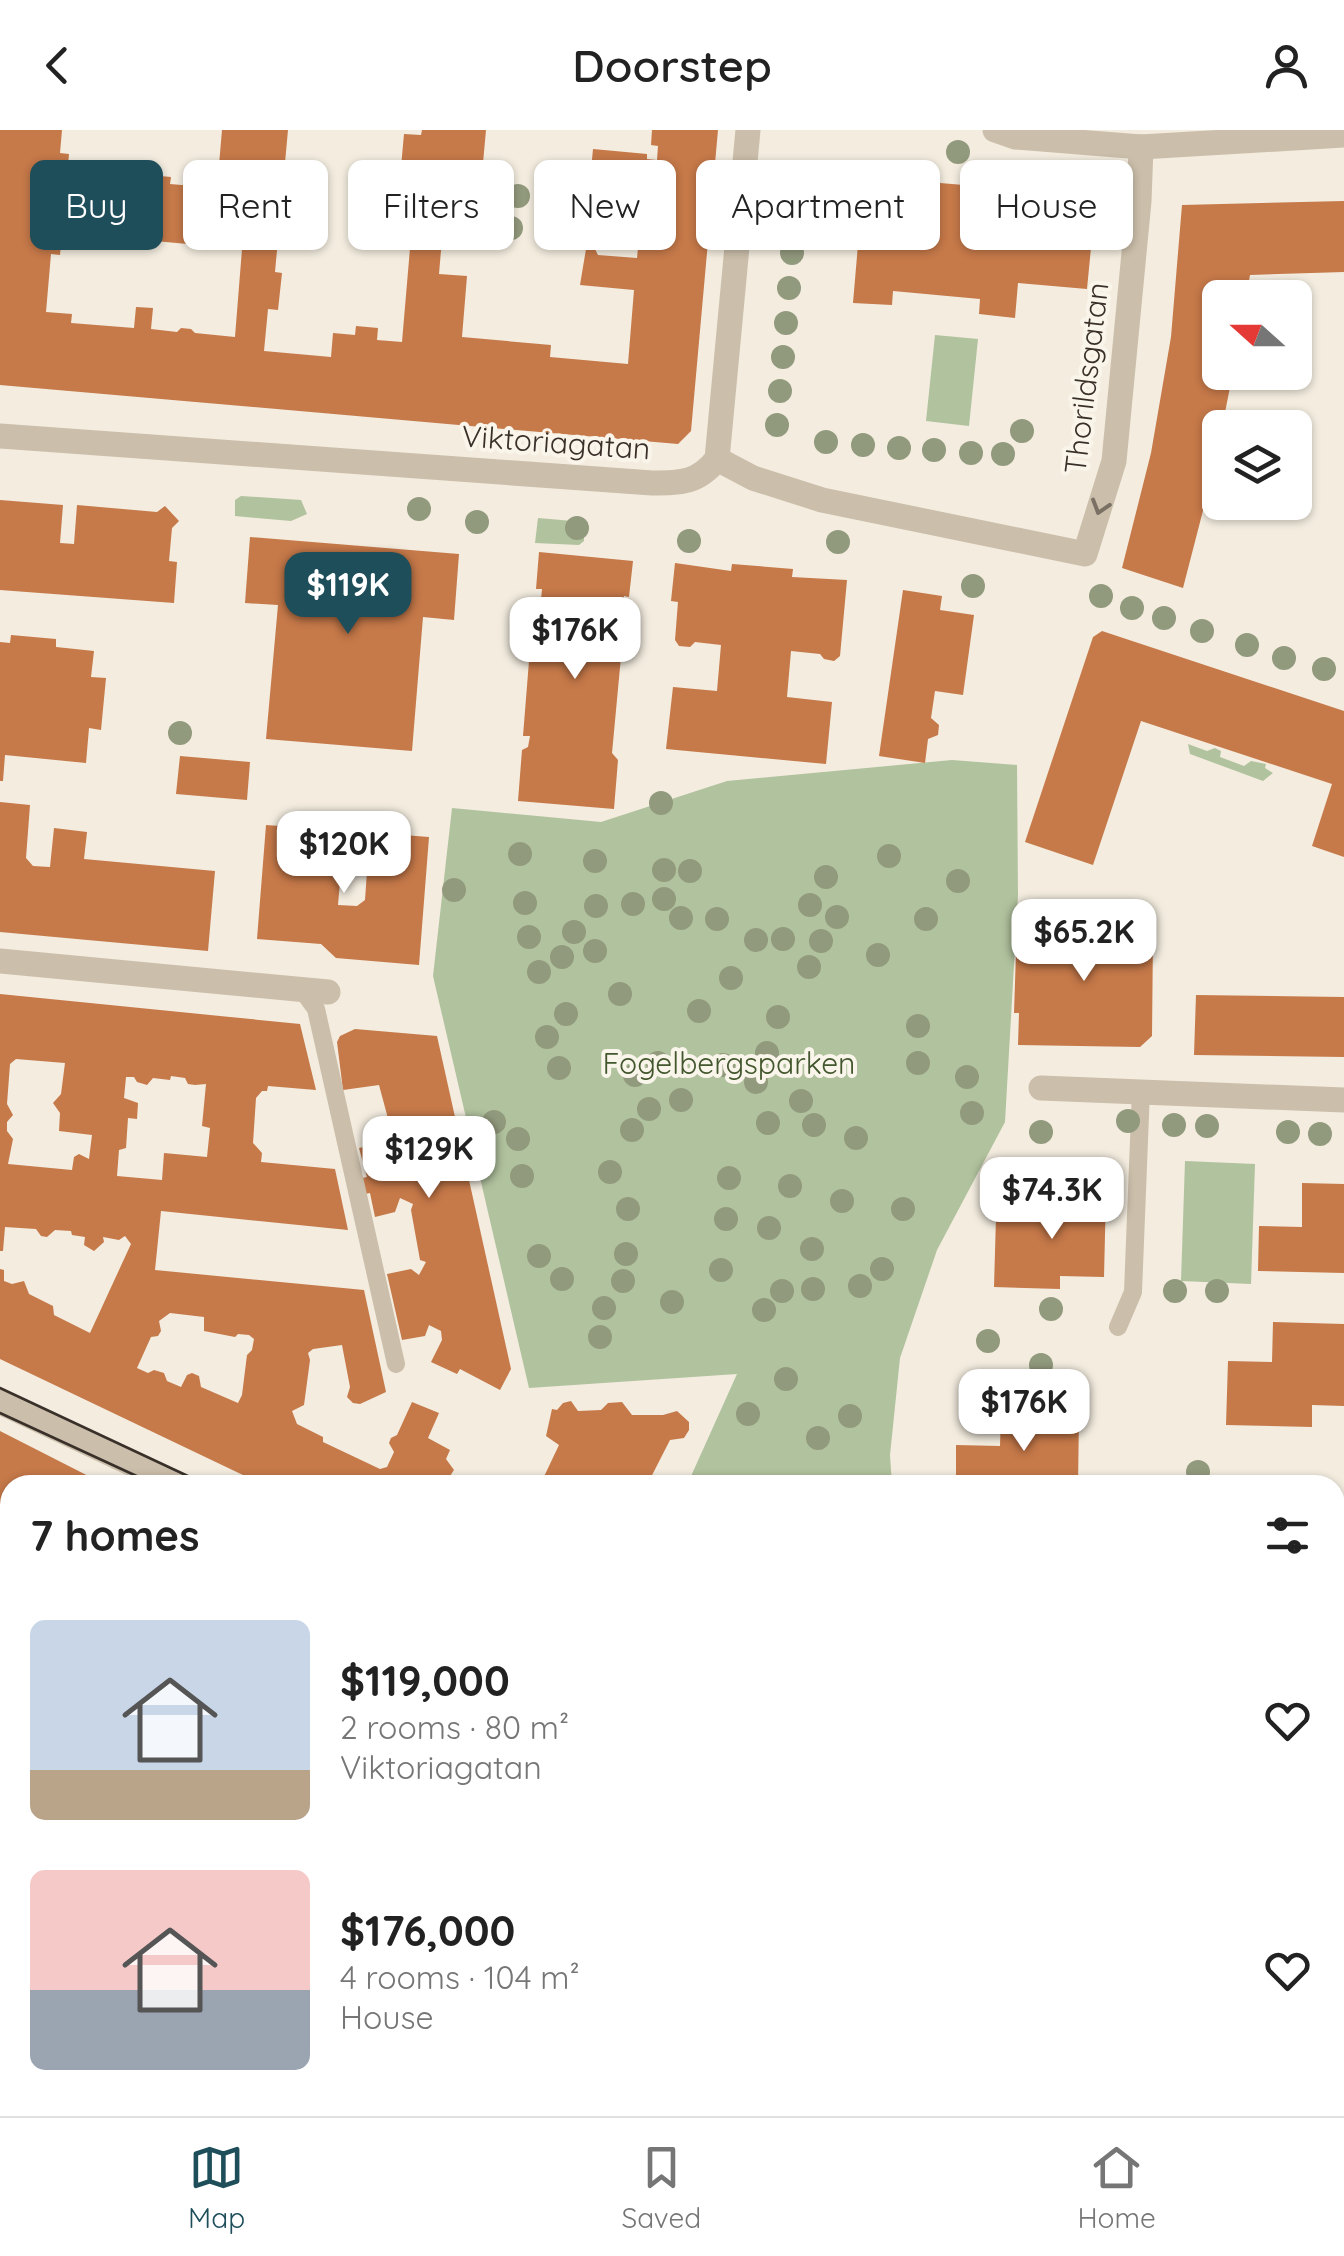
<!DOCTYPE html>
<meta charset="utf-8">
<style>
body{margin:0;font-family:Quicksand,sans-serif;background:#f6f6f6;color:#222;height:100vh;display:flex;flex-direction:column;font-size:38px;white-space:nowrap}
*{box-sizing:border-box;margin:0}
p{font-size:32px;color:#767676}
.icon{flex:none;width:55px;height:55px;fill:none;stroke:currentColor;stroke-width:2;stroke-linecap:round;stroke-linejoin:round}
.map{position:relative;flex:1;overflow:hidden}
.drawer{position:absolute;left:0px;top:1345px;width:1345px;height:642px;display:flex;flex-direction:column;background:#fff;border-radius:30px 30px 0 0;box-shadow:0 2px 8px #0004}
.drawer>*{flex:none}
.banner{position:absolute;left:30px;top:30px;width:1285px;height:90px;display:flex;gap:20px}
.needle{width:65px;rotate:291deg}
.controls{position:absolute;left:1202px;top:150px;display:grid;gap:20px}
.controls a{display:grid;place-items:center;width:110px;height:110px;border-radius:15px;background:#fff;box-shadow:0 2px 8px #0004;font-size:50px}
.price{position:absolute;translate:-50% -85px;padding:0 22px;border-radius:20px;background:#fff;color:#222;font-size:32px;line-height:65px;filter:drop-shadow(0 2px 5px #0008)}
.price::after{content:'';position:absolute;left:50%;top:60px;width:30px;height:22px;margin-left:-15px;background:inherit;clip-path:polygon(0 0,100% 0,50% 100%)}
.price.selected{background:#1f4e5b;color:#fff}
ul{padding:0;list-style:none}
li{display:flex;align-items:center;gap:30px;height:250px;padding:0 30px}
li span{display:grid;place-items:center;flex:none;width:280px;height:200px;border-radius:15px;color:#555}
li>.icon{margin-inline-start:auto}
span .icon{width:120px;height:120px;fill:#fffc;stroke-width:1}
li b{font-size:42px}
h2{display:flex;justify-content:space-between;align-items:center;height:120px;padding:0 30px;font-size:42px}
.tag{padding:0 35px;border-radius:15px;background:#fff;box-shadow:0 2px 8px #0004;font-size:35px;line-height:90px}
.tag.selected{background:#1f4e5b;color:#fff}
header{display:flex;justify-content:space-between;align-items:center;height:130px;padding:0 30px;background:#fff;font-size:45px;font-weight:600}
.tabs{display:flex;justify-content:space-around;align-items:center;height:140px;border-top:2px solid #e0e0e0;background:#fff;font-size:28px;color:#767676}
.tabs a{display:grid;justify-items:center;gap:5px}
.tabs .selected{color:#1f4e5b}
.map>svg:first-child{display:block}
</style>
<header><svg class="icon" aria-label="back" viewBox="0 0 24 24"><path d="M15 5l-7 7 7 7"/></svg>Doorstep<svg class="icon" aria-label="person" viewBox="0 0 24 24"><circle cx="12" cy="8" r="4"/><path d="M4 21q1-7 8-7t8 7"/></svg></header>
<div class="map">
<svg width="1344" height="1986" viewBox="0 0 1344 1986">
<rect width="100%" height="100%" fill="#f3ecdf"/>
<!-- green -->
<g fill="#b1c29e">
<polygon points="935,205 978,209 969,296 926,291"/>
<polygon points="241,366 301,370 307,384 291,391 235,386 235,370"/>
<polygon points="538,388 584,392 584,411 579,415 535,413"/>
<polygon points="1188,614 1207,621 1215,618 1221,621 1220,627 1244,636 1251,631 1266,634 1265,638 1273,643 1263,651 1190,624"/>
<polygon points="952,630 1017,635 1018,765 1005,992 937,1120 900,1228 890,1325 892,1355 687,1355 737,1244 529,1258 433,846 452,678 601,692 727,651"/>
<polygon points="1185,1031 1255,1034 1251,1154 1181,1151"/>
<polygon points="447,1978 526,1978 524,1986 441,1986"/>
</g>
<!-- building -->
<g fill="#c67949" fill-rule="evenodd">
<polygon points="0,0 62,0 60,23 69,24 60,125 51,124 46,182 72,184 71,193 134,198 136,177 153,178 151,199 177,202 181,198 191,199 195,203 235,207 242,119 144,110 150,45 171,47 170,54 217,58 222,0 288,0 275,142 282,143 278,180 268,179 264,221 331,227 333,203 355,205 356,196 378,198 377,210 402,212 415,60 399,59 404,4 421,5 422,0 486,0 477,99 443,97 439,144 467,146 462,207 551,215 550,227 628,234 634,160 580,155 586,119 595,119 598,125 637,128 641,87 604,84 599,89 591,89 587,82 593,19 647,24 647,29 657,30 658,16 651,15 652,0 718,0 691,301 678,314 0,255"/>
<polygon points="1021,49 1097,56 1087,159 1018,153 1015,188 979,184 980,169 893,161 892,175 853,173 860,91 829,88 833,59 863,63 863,56 904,59 905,50 987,57 986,65 1020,68"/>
<polygon points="1344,71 1344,142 1250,145 1246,168 1220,168 1220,242 1233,242 1214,338 1183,458 1122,438 1151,323 1171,207 1182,75"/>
<polygon points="0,370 63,375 60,413 74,414 77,375 157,382 165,376 179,391 172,398 169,431 177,432 174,473 0,460"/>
<polygon points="250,407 459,424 454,490 423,487 412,621 266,609 278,475 245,473"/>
<polygon points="539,422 633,431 629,467 624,466 622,487 629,495 627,516 622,516 612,623 618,630 614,679 518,671 522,620 528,617 530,606 523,606 529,531 535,531 542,459 536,459"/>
<polygon points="675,433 731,441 732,434 793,439 792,447 847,450 840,526 834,531 824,529 820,524 791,521 787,567 832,572 826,634 666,619 673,557 717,561 721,515 695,512 690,517 679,516 675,510 678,472 671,471"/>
<polygon points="903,460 942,466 940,480 974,485 963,565 935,561 931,588 939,595 938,605 928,609 925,633 879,626"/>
<polygon points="1102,501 1344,581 1344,727 1312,716 1332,654 1141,591 1093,735 1025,712 1093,507"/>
<polygon points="11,505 56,509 56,517 94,521 91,547 106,548 101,600 89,598 86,633 5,625 3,651 0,651 0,512 10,513"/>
<polygon points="180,626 250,632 247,670 176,664"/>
<polygon points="0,672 30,675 26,728 33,736 50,737 54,698 87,702 84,729 215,741 208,821 0,802"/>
<polygon points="266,695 334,700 332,724 326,724 324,744 333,744 340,751 338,775 357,776 365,770 368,727 362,726 364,702 429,707 419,835 336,828 321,814 257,809"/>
<polygon points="1020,792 1141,793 1153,805 1152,906 1140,917 1018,915 1019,883 1014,883 1016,823 1021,823"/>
<path d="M0 864 300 894 316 960 268 956 267 961H262L256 968 253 1013 262 1023 261 1032 335 1039 348 1100 161 1081 155 1140 364 1160 386 1262 360 1274 353 1273 347 1267 350 1257 342 1215 313 1219 308 1223 310 1230 304 1275 292 1281 297 1294 323 1307V1312L380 1339 387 1337 394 1322 389 1313 391 1308 397 1305 412 1272 439 1283 428 1308 450 1320 446 1329 454 1340 450 1346 437 1347 433 1355H264L0 1229V1139L4 1140V1151L12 1154 24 1151 29 1164 53 1176 54 1185 90 1203 131 1114 125 1106 119 1110 103 1107 104 1112 94 1121 84 1115 85 1107 72 1105 71 1101 55 1100 47 1107 41 1106 36 1099 5 1097 3 1121H0ZM16 929 65 933 61 964 53 973 60 983 59 1001 92 1005 89 1029 79 1024 74 1027 72 1040 8 1034 13 1009 7 1001V992L13 985 7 974 10 934ZM171 946 185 948 188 954 195 955 206 954 202 996 210 998 207 1027 164 1023 162 1050 117 1046 119 1020 126 1018 128 988 137 989 138 973 124 968 126 947H134L137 952 147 955 153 948 170 950ZM170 1183 204 1187V1201L235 1207 238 1204 249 1205 254 1209 252 1220 247 1225 242 1265 238 1273 201 1257 199 1246 192 1243 187 1245 181 1257 167 1251 164 1243 154 1240 148 1243 137 1238 151 1207 158 1206 161 1201 159 1191Z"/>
<polygon points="1196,865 1344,867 1344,927 1194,925"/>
<polygon points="355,899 437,906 511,1239 500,1260 460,1239 457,1244 431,1232 442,1210 441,1201 429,1195 425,1206 402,1210 387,1144 411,1139 419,1145 426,1132 420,1130 411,1080 413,1074 400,1068 395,1082 375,1087 370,1063 365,1064 362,1048 367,1047 359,1018 382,1013 389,1019 393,1007 379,955 343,960 337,912 340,906"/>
<polygon points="1302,1053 1344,1054 1344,1143 1258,1141 1259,1096 1302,1097"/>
<polygon points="1039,1061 1106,1063 1104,1147 1060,1146 1060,1159 994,1157 996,1087 1039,1088"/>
<polygon points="1273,1192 1344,1194 1344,1276 1312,1275 1312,1297 1226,1295 1228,1231 1272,1232"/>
<polygon points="571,1271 578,1281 601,1280 608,1273 622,1272 632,1285 663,1285 677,1281 689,1292 689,1300 684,1308 670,1310 647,1355 540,1355 559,1315 546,1306 552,1279 557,1280 563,1273"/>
<polygon points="1001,1285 1079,1286 1078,1355 956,1355 956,1315 1000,1316"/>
<polygon points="0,1301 106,1355 10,1355 10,1567 0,1562"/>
<polygon points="1335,1418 1344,1419 1344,1496 1335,1495"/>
<polygon points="0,1750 10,1754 10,1843 0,1864"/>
<polygon points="260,1978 281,1978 300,1986 256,1986"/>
<polygon points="675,1978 863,1978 881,1986 694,1986"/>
<polygon points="1185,1978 1282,1978 1277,1986 1181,1986"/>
</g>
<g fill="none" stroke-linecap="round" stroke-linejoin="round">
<!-- service -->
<g stroke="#cbbeaa" stroke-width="18">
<polyline points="303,861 316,879 396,1234"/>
<polyline points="1118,1197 1133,1162 1141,960"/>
<polyline points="1335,1743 1343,1735 1344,1729"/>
<polyline points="577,1980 593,1986"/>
</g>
<!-- minor -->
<g stroke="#cbbeaa" stroke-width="25">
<polyline points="995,0 1015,7 1141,17 1344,5"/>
<polyline points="717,329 753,348 822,370 1085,424 1114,331 1139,71 1141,17"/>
<polyline points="0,831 328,862"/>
<polyline points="1041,958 1344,970"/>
<polyline points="0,1272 177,1355"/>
<polyline points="1335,1878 1344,1882"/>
<polyline points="1043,1978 1061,1986"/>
<polyline points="218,1986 222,1978"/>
<polyline points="1339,1986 1344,1977"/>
</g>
<!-- tertiary -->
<path stroke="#cbbeaa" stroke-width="25" d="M0 306 652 353C681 353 698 353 717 329L748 0"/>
<!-- tram -->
<g stroke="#39302a" stroke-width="2.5">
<polyline points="0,1258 207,1355"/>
<polyline points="0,1283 156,1355"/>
<polyline points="1026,1978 1044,1986"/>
<polyline points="1065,1978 1084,1986"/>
</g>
</g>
<!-- trees -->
<g fill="#929a7d">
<circle cx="958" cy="22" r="12"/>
<circle cx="798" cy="52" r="12"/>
<circle cx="518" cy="66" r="12"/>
<circle cx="795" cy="84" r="12"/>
<circle cx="511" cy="98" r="12"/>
<circle cx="792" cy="123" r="12"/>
<circle cx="789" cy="158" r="12"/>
<circle cx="786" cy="193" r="12"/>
<circle cx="783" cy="227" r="12"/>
<circle cx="780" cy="261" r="12"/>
<circle cx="777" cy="295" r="12"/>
<circle cx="1022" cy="301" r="12"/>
<circle cx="826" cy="312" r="12"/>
<circle cx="863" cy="315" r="12"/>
<circle cx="899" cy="318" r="12"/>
<circle cx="934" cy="320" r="12"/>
<circle cx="971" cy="323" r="12"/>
<circle cx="1003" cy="324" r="12"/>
<circle cx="419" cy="379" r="12"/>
<circle cx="477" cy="392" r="12"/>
<circle cx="577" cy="398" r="12"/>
<circle cx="689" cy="411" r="12"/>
<circle cx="838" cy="412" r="12"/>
<circle cx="973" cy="456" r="12"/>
<circle cx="1101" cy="466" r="12"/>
<circle cx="1132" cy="478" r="12"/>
<circle cx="1164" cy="488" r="12"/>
<circle cx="1202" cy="501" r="12"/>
<circle cx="1247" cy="515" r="12"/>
<circle cx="1284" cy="528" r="12"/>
<circle cx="1324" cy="539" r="12"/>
<circle cx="180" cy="603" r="12"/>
<circle cx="661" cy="673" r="12"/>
<circle cx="520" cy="724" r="12"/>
<circle cx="889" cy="726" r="12"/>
<circle cx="595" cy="731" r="12"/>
<circle cx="664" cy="740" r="12"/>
<circle cx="690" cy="741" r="12"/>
<circle cx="826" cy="747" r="12"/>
<circle cx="958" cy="751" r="12"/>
<circle cx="454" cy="760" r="12"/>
<circle cx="664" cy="769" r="12"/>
<circle cx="525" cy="773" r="12"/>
<circle cx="633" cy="774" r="12"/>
<circle cx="810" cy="775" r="12"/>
<circle cx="596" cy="776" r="12"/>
<circle cx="837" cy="787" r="12"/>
<circle cx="681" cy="788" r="12"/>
<circle cx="717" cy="789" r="12"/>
<circle cx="926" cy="789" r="12"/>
<circle cx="574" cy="802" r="12"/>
<circle cx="529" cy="807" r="12"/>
<circle cx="783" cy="809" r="12"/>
<circle cx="756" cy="810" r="12"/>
<circle cx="821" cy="811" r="12"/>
<circle cx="595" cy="821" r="12"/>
<circle cx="878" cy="825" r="12"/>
<circle cx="562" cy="827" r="12"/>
<circle cx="809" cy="837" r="12"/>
<circle cx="539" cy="842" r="12"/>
<circle cx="731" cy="848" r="12"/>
<circle cx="620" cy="864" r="12"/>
<circle cx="699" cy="881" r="12"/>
<circle cx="566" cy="884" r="12"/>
<circle cx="778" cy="887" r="12"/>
<circle cx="918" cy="896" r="12"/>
<circle cx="547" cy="907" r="12"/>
<circle cx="767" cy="923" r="12"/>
<circle cx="658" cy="933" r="12"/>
<circle cx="918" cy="933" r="12"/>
<circle cx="723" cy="935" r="12"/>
<circle cx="559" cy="938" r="12"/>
<circle cx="635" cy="945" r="12"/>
<circle cx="967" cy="947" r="12"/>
<circle cx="756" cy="952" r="12"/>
<circle cx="681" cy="970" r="12"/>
<circle cx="801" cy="971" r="12"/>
<circle cx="649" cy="979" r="12"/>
<circle cx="972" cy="983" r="12"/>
<circle cx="1128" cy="991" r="12"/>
<circle cx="494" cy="992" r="12"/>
<circle cx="768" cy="993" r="12"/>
<circle cx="814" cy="995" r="12"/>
<circle cx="1174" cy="995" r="12"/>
<circle cx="1207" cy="996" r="12"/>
<circle cx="632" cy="1000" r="12"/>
<circle cx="1041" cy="1002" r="12"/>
<circle cx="1288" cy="1002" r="12"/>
<circle cx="1320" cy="1004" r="12"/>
<circle cx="856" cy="1008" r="12"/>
<circle cx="518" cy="1009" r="12"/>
<circle cx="610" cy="1042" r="12"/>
<circle cx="522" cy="1046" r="12"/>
<circle cx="729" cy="1048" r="12"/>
<circle cx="790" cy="1056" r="12"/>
<circle cx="842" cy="1071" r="12"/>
<circle cx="628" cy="1079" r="12"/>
<circle cx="903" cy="1079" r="12"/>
<circle cx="726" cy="1089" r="12"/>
<circle cx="769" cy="1098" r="12"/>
<circle cx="812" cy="1119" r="12"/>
<circle cx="626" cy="1124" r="12"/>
<circle cx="539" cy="1126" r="12"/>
<circle cx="882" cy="1139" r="12"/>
<circle cx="721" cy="1140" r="12"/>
<circle cx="562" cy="1149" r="12"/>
<circle cx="623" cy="1151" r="12"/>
<circle cx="860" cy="1156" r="12"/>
<circle cx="813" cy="1159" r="12"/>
<circle cx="782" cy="1161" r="12"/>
<circle cx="1175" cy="1161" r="12"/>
<circle cx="1217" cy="1161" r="12"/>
<circle cx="672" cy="1172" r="12"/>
<circle cx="604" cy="1178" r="12"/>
<circle cx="1051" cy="1179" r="12"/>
<circle cx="764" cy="1180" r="12"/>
<circle cx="600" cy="1207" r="12"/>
<circle cx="988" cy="1211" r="12"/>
<circle cx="1041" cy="1235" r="12"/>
<circle cx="786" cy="1249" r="12"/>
<circle cx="972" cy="1280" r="12"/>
<circle cx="748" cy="1284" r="12"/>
<circle cx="850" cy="1286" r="12"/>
<circle cx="818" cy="1308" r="12"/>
<circle cx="1198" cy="1342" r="12"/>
</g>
<!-- one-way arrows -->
<defs><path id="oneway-chevron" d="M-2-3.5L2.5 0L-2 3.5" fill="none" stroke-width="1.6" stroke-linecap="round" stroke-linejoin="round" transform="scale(2.5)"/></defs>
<use stroke="#7b7064" href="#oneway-chevron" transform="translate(1100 377) rotate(107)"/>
<g text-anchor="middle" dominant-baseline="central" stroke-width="8" stroke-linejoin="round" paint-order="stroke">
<!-- street labels -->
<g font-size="30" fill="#39302a" stroke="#faf5eb">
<text transform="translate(1086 248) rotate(-83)">Thorildsgatan</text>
<text transform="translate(556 312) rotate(4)">Viktoriagatan</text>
</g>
<!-- park labels -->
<g font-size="30" fill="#42572d" stroke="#faf5eb">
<text x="729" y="933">Fogelbergsparken</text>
</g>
</g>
</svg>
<div class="controls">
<a><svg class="needle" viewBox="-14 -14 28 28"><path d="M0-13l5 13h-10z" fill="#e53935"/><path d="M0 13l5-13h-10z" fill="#767676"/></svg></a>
<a><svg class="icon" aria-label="layers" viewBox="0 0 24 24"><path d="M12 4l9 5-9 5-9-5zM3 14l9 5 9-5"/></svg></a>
</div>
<b class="price selected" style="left:348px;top:507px">$119K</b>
<b class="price" style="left:575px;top:552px">$176K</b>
<b class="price" style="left:344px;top:766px">$120K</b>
<b class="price" style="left:1084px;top:854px">$65.2K</b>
<b class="price" style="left:429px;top:1071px">$129K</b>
<b class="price" style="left:1052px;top:1112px">$74.3K</b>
<b class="price" style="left:1024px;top:1324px">$176K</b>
<div class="banner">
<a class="tag selected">Buy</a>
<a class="tag">Rent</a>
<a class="tag">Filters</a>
<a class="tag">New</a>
<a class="tag">Apartment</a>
<a class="tag">House</a>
</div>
<section class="drawer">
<h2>7 homes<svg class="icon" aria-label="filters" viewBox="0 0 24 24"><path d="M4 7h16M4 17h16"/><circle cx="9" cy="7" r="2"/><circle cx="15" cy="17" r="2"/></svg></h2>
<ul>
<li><span style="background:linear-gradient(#c9d6e8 75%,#b9a48a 0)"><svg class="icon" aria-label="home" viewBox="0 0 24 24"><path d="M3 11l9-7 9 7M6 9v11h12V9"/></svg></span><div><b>$119,000</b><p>2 rooms · 80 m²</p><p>Viktoriagatan</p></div><svg class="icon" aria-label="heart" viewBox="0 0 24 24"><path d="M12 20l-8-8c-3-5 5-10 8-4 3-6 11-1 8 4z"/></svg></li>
<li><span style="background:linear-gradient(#f6c9c9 60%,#9aa5b1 0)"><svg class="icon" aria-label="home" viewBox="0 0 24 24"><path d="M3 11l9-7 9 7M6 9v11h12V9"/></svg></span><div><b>$176,000</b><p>4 rooms · 104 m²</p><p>House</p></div><svg class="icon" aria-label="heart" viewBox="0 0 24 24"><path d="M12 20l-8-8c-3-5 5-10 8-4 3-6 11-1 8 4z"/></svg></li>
</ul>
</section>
</div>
<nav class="tabs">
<a class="selected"><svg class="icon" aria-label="map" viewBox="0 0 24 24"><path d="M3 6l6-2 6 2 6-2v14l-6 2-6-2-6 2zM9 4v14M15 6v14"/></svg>Map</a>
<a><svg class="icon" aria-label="saved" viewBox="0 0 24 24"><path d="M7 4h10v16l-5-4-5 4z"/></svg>Saved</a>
<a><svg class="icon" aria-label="home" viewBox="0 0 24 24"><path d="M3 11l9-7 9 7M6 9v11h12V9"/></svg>Home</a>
</nav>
